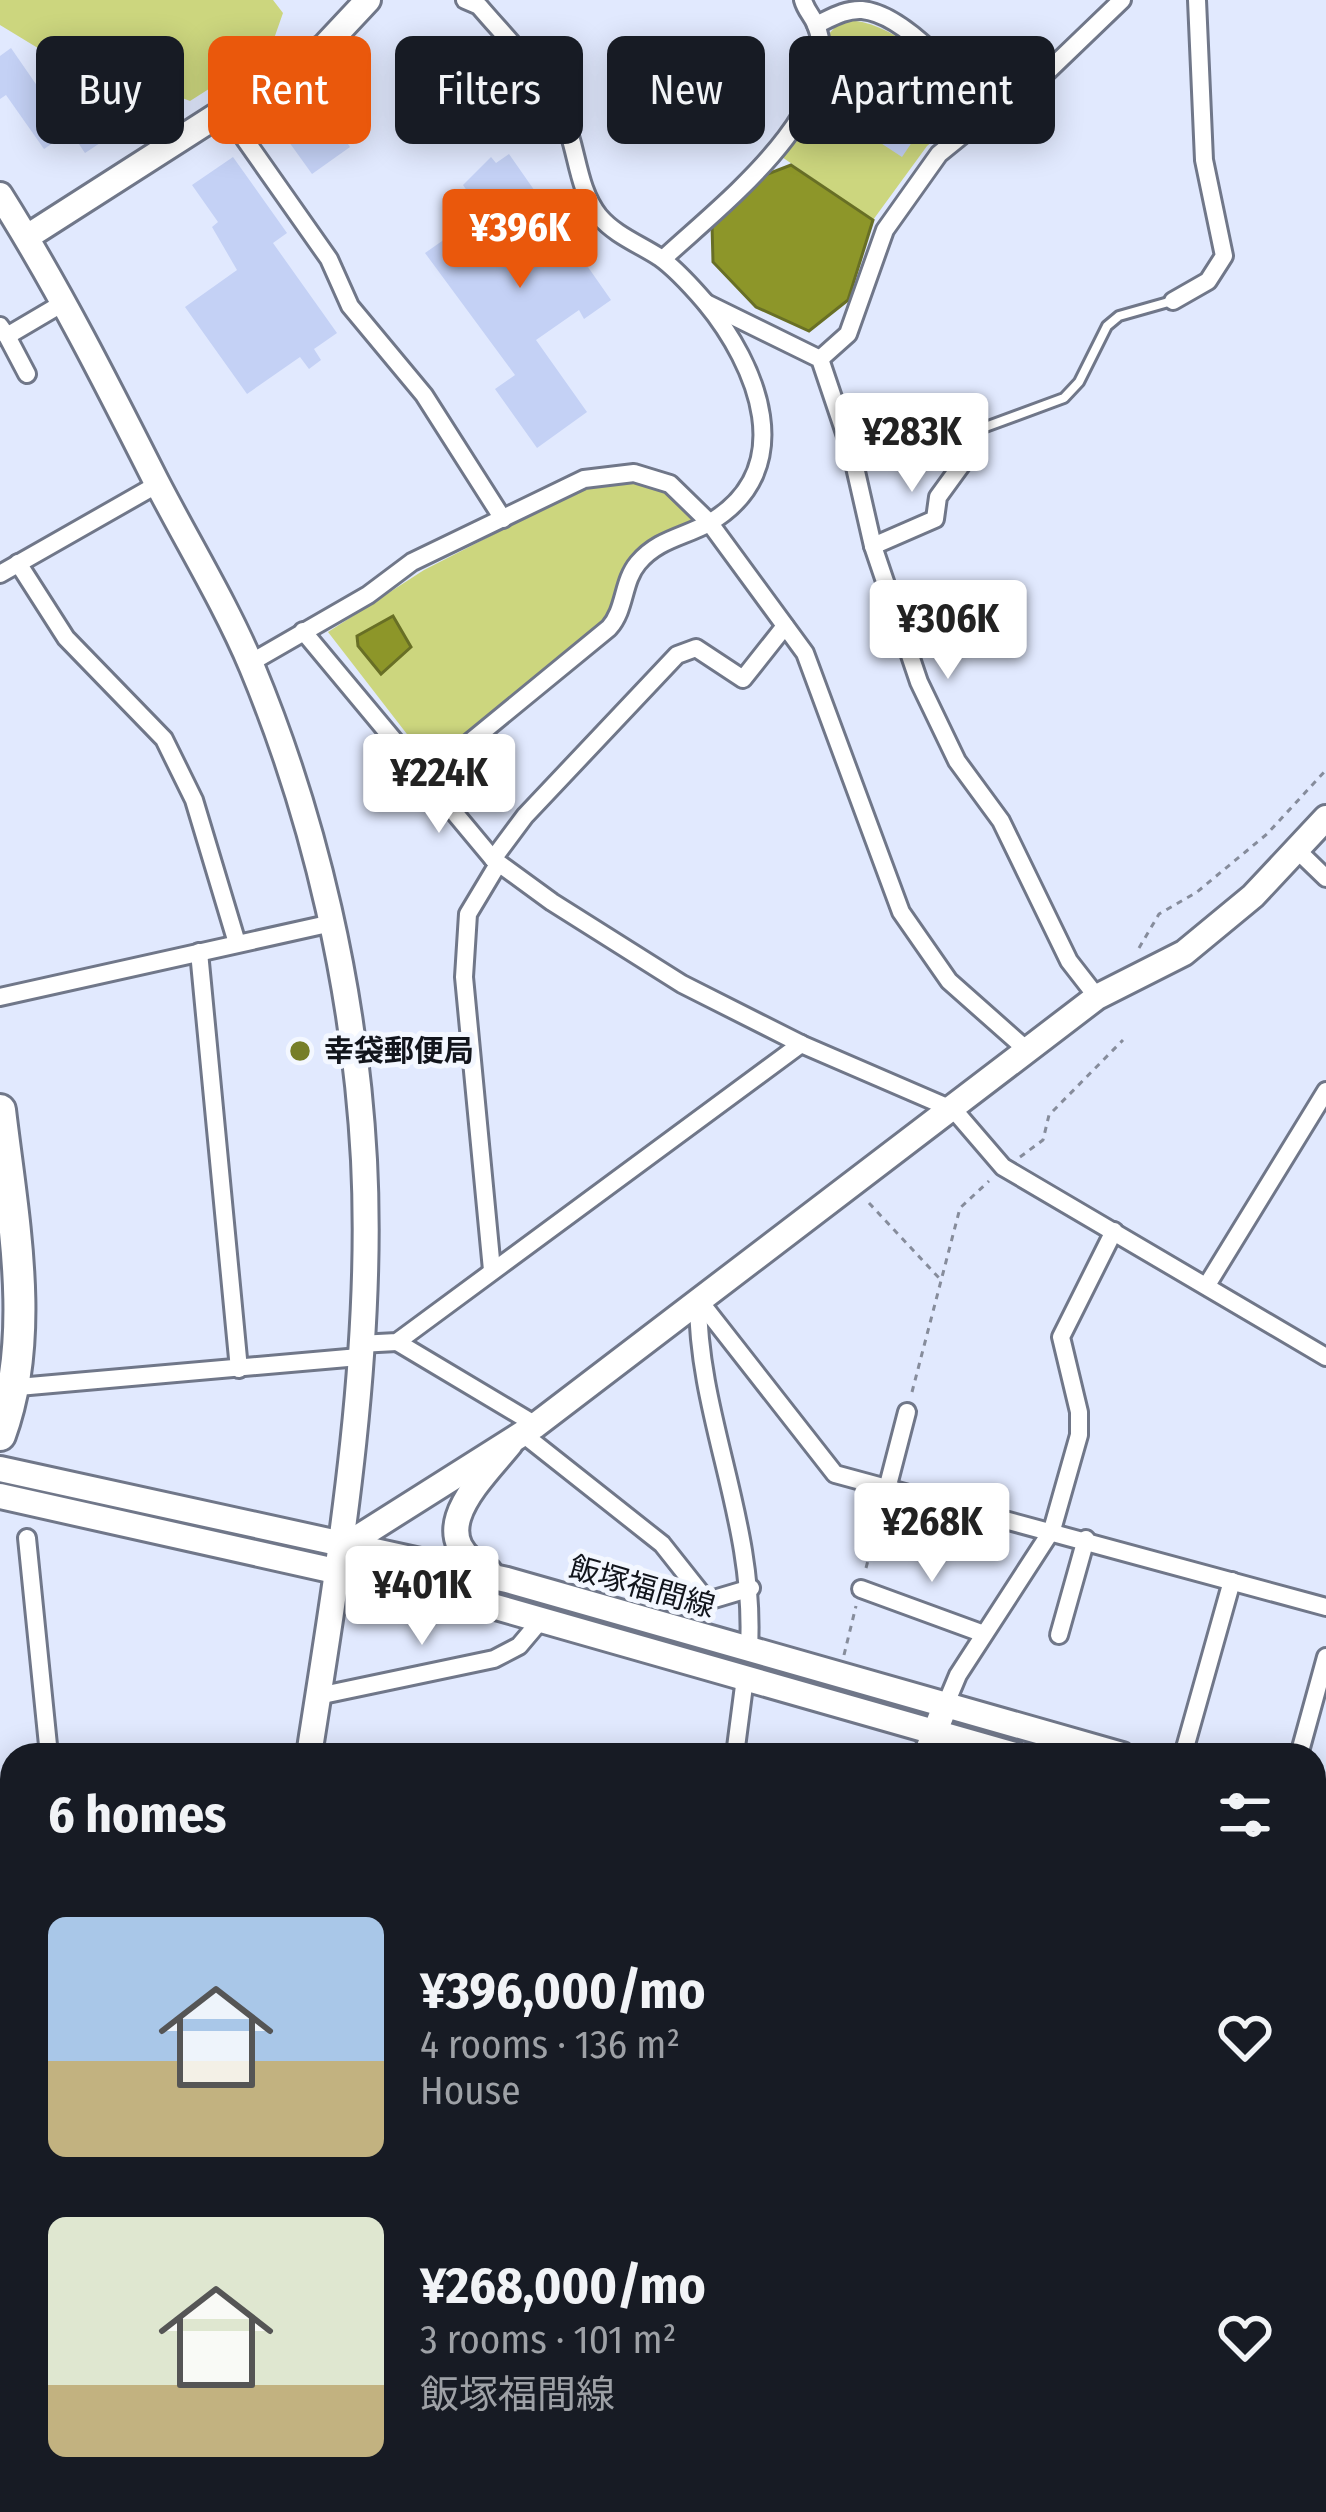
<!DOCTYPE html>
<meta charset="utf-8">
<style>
body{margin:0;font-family:"Fira Sans Condensed","Noto Sans JP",sans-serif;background:#242831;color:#f1f3f6;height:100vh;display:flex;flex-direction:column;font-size:45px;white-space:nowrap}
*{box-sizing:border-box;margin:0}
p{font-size:39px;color:#9ea1a6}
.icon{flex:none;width:66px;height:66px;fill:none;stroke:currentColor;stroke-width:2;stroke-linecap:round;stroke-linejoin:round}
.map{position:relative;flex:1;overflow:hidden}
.side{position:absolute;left:0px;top:1743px;width:1326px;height:771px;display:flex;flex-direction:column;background:#171b24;border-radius:36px 36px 0 0;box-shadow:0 6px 30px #0003}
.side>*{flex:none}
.guide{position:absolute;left:36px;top:36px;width:1254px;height:108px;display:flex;gap:24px}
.price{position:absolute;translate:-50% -102px;padding:0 27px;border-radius:12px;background:#fff;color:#222;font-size:39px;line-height:78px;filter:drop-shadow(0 3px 6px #0008)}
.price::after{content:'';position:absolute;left:50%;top:72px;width:36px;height:27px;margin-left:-18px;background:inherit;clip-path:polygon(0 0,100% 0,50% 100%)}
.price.current{background:#ea580c;color:#fff}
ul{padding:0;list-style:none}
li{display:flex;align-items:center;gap:36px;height:300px;padding:0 48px}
li span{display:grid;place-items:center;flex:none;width:336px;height:240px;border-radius:18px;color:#555}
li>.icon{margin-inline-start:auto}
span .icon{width:144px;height:144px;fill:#fffc;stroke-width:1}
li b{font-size:51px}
h2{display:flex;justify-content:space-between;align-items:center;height:144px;padding:0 48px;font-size:51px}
.tag{padding:0 42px;border-radius:18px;background:#171b24;box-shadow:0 6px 30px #0003;font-size:42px;line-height:108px}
.tag.current{background:#ea580c;color:#fff}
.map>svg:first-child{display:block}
</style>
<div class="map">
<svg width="1326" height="2512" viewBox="0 0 1326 2512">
<rect width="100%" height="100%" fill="#e1e9fe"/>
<!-- green -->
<g fill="#ccd67e">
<polygon points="0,0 273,0 283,13 270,50 190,101 116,72 74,70 0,25"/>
<path d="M842 20C893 19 937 67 970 102L968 111 927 146 873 220 782 157 818 115 825 38Z"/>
<polygon points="624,481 664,490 697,520 668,530 635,557 617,611 439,759 427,760 328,632 424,570 580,490"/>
</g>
<!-- water -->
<g fill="#8d9629" stroke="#686f25" stroke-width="3">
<polygon points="791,165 873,220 848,300 809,331 756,307 713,262 712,224 765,175"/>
<polygon points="393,616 411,647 381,674 358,646 357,636"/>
</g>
<!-- building -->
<g fill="#c4d1f5">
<polygon points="11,48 69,132 44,149 6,95 0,99 0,56"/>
<polygon points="127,88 144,114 85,153 68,128"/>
<polygon points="905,92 933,111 902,157 873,138"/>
<polygon points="323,108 350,147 312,174 284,135"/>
<polygon points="509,154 611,300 584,319 579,310 536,340 587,412 537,448 495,389 515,375 425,253 482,213 463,185 491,157 496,163"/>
<polygon points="233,157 287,233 273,243 337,333 314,349 321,360 309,369 300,357 247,394 185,307 237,270 212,227 218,222 192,185"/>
</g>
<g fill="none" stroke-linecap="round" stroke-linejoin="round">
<defs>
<polyline id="lane" points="962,462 960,440 969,433 1064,398 1079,382 1107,326 1119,316 1172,301"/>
<g id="street">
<path d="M816 25C831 18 845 9 862 10 906 14 962 82 987 115"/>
<polyline points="225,111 329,259 350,306 424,395 503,519"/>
<path d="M663 259C715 210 850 109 816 25 812 15 806 11 803 0"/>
<polyline points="1173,301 1208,281 1224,256 1204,160 1197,0"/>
<polyline points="706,303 820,359 852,454 873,546 919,682 957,761 1001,821 1069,961 1097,997"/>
<polyline points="0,326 7,336 63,303"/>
<polyline points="7,336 27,374"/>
<polyline points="820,359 848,334 885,230 939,154 987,115 1019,99 1122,0"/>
<polyline points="873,546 935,519 938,497 962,464"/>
<polyline points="18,563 66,638 164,739 194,800 237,943"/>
<polyline points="0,574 158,484"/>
<polyline points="303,631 493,859 552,902 682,984 801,1044 954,1110 1003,1167 1326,1357"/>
<polyline points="250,663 368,595 412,562 584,479 634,473 670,484 709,522 805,653 901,912 949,981 1028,1051"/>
<path d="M425 779 609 628C626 609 622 582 638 563 658 539 684 537 709 523 801 469 757 365 705 302 692 287 675 268 659 257 639 244 615 235 599 216 576 187 578 148 562 114 543 74 508 40 479 6L465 0"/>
<polyline points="1297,850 1326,878"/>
<polyline points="493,859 525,816 677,655 696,648 743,679 785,626"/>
<polyline points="199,952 239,1369"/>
<polyline points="0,997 332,923"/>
<polyline points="492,1270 464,977 468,914 498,864"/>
<polyline points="1207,1285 1326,1091"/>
<polyline points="698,1299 835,1474 1326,1607"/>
<path d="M698 1300C698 1419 756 1521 749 1648"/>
<polyline points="397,1342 536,1425"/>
<polyline points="359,1344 397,1342 801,1044"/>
<polyline points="7,1388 359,1357"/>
<polyline points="523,1434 662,1544 704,1597 714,1599 751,1588"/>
<polyline points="887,1489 907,1412"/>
<polyline points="27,1538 49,1755"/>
<polyline points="861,1589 984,1634"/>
<polyline points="1059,1635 1086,1539"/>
<polyline points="318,1696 494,1659 519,1646 541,1620"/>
<polyline points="945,1706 958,1675 1052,1530 1079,1435 1079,1412 1061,1337 1114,1231"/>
<polyline points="735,1755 745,1678"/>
<polyline points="1183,1755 1232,1581"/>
<polyline points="1299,1755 1326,1657"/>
<polyline points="0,2199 12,2195"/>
<polyline points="0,2357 12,2354"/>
<polyline points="165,2502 169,2512"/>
</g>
<g id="secondary">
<path d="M0 195C58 287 107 384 156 481 188 543 225 603 252 667 316 821 355 993 364 1160 374 1355 339 1563 309 1755"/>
<polyline points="27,237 324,47 368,0"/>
<polyline points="343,1547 536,1425 1097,997 1184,953 1253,896 1326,818"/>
<polyline points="926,1755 945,1706"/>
<polyline points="0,1862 12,1868"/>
<polyline points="224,2512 225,2502"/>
</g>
<g id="primary">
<polyline points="0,1469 507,1580 1122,1755"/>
<polyline points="0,1496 496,1607 1015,1755"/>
<path d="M489 1571C418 1537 480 1481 510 1444"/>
<polyline points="1314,1809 1326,1812"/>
<polyline points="1314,1838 1326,1842"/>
</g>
<path id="highway" d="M0 1110C12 1213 37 1335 0 1435"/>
</defs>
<!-- lane casing -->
<use href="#lane" stroke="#707789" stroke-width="14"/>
<!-- street casing -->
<use href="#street" stroke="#707789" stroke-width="22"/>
<!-- secondary casing -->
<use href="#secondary" stroke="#707789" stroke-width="30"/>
<!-- primary casing -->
<use href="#primary" stroke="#707789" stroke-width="30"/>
<!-- highway casing -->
<use href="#highway" stroke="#707789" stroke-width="36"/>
<!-- path -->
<g stroke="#868c9b" stroke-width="3" stroke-dasharray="6 6" stroke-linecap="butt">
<polyline points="1139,948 1159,914 1197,892 1267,834 1326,770"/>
<polyline points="1020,1157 1043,1140 1049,1115 1123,1040"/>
<polyline points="869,1203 940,1279"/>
<polyline points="912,1392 960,1208 989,1181"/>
<polyline points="866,1568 882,1508"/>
<polyline points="844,1655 856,1606"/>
<polyline points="1314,1969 1326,1972"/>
<polyline points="721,2512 724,2502"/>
<polyline points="1088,2512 1091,2502"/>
</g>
<!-- lane -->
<use href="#lane" stroke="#fff" stroke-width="8"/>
<!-- street -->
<use href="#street" stroke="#fff" stroke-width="16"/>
<!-- secondary -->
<use href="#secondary" stroke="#fff" stroke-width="24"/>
<!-- primary -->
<use href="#primary" stroke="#fff" stroke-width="24"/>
<!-- highway -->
<use href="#highway" stroke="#fff" stroke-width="30"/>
</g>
<!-- markers -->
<circle fill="#767e29" stroke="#f3f7ff" stroke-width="4.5" cx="300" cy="1051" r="12"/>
<g text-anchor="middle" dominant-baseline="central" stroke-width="10" stroke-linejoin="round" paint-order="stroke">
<!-- poi labels -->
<g font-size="30" font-weight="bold" fill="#12151c" stroke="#f3f7ff" text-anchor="start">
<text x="324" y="1051">幸袋郵便局</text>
</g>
<!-- street labels -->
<g font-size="30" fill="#12151c" stroke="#f3f7ff">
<text transform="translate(642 1587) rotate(16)">飯塚福間線</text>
</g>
</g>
</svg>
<b class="price current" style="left:520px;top:291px">¥396K</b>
<b class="price" style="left:912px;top:495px">¥283K</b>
<b class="price" style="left:948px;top:682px">¥306K</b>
<b class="price" style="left:439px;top:836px">¥224K</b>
<b class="price" style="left:932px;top:1585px">¥268K</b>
<b class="price" style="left:422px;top:1648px">¥401K</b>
<div class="guide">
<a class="tag">Buy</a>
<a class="tag current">Rent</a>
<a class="tag">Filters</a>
<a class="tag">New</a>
<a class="tag">Apartment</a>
</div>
<section class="side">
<h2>6 homes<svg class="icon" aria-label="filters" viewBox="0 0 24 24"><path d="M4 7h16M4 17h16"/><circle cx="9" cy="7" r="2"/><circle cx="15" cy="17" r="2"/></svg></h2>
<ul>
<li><span style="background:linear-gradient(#a9c7e8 60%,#c2b280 0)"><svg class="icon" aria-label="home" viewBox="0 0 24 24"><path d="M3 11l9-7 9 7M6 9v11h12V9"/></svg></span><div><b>¥396,000/mo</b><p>4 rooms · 136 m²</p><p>House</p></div><svg class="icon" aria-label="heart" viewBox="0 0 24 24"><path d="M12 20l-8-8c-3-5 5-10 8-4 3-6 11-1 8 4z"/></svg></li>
<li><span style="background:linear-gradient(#dfe7d0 70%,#c2b280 0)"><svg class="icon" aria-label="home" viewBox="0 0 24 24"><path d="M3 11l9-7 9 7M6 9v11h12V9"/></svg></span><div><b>¥268,000/mo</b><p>3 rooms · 101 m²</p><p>飯塚福間線</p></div><svg class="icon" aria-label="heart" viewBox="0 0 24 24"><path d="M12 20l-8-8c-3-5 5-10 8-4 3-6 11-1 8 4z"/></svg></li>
</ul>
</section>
</div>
